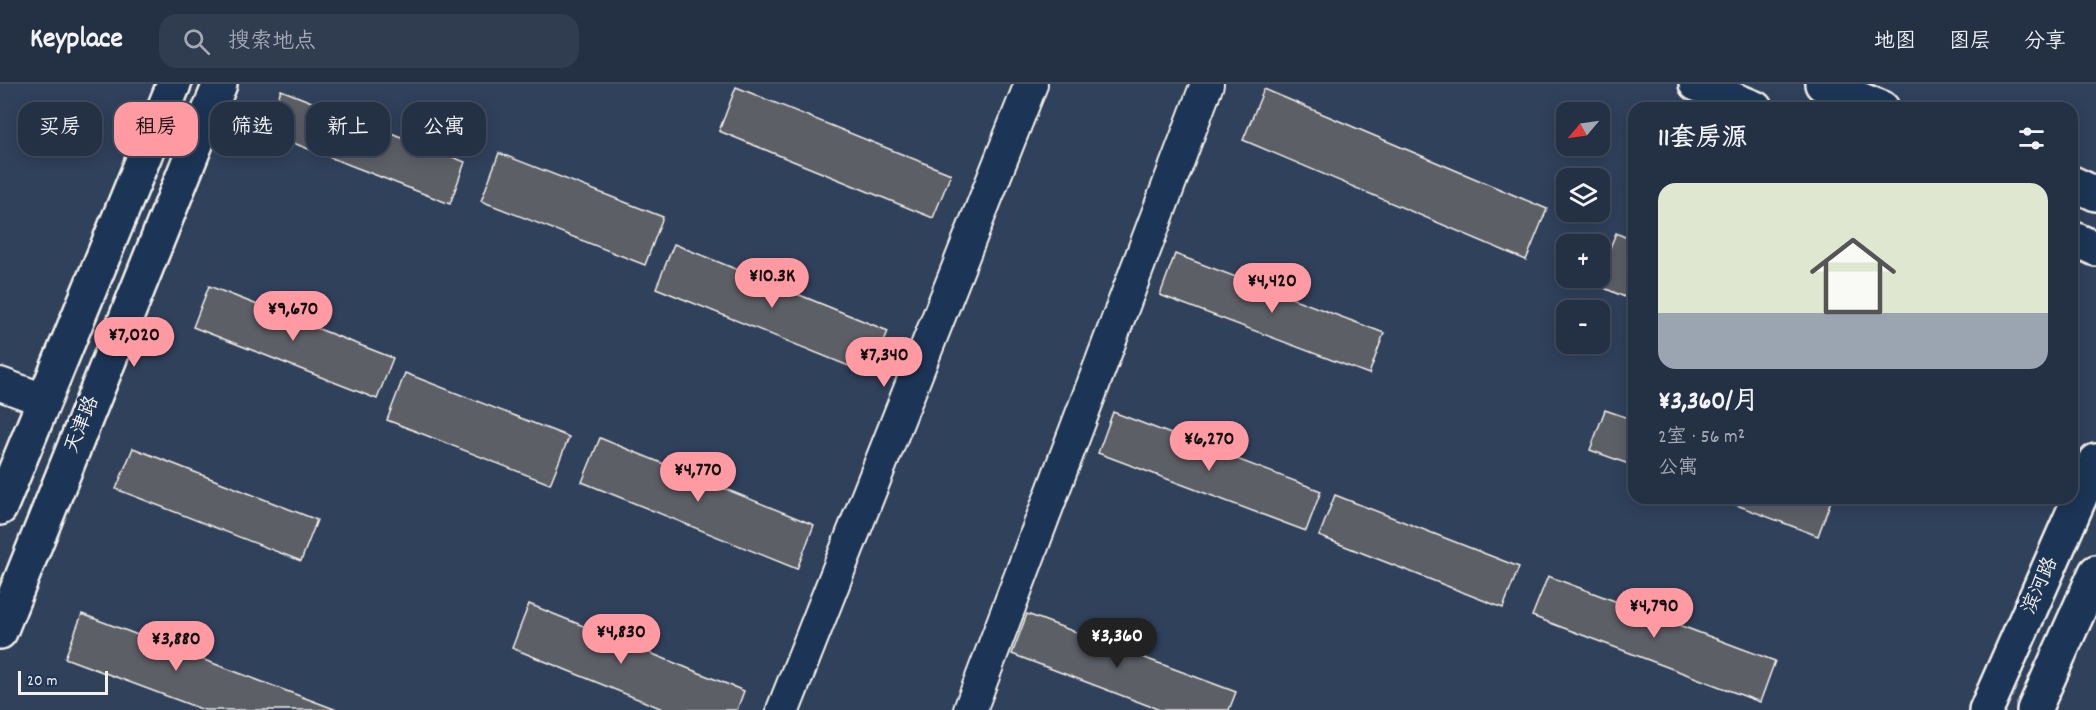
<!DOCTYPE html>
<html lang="zh">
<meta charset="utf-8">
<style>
body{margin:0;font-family:Dekko,"LXGW WenKai TC",sans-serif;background:#303d50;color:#f1f3f6;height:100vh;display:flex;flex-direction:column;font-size:22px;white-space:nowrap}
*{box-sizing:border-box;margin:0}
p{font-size:20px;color:#a3a9b3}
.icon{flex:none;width:33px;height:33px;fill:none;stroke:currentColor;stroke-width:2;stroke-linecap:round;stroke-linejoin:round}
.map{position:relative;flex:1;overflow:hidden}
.side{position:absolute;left:1628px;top:18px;width:450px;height:402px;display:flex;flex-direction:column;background:#243145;border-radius:18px;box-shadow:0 3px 15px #0003,0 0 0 2px #414c5e}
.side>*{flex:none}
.banner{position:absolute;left:18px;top:18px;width:570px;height:54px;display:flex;gap:12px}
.needle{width:39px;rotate:241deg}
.fabs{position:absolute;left:1556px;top:18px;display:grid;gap:12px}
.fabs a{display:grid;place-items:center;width:54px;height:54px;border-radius:12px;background:#243145;box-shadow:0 3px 15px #0003,0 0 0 2px #414c5e;font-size:30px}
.scale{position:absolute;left:18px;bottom:15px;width:90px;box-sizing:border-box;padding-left:6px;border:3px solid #f4f1e8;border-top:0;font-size:16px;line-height:21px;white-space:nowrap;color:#f4f1e8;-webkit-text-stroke:4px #1d3557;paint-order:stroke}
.price{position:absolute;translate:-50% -51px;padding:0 14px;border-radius:21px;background:#ff9aa2;color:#111;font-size:20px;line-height:39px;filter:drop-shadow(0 2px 3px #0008)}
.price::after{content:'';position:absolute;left:50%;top:36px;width:18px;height:14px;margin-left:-9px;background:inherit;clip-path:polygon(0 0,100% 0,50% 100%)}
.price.active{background:#222;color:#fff}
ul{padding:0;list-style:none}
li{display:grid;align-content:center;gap:12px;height:318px;padding:0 30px}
li span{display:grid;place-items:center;height:186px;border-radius:18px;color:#555}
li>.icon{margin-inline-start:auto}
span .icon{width:108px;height:108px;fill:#fffc;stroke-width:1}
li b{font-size:26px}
h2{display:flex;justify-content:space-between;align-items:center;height:72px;padding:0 30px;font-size:26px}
.chip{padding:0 21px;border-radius:18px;background:#243145;box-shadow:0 3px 15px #0003,0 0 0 2px #414c5e;font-size:21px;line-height:54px}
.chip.active{background:#ff9aa2;color:#111}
header{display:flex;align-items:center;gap:36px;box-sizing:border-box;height:84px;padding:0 30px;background:#243145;border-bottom:2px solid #414c5e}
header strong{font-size:28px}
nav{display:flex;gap:33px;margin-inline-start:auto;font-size:21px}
.search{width:420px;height:54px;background:#303d50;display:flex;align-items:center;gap:15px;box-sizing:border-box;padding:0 21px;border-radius:18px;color:#a3a9b3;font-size:22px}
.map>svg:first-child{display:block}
</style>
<header>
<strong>Keyplace</strong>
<div class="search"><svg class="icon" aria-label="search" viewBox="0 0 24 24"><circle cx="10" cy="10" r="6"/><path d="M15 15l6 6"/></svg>搜索地点</div>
<nav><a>地图</a><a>图层</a><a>分享</a></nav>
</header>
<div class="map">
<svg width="2096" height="626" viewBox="0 0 2096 626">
<rect width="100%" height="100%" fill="#30415c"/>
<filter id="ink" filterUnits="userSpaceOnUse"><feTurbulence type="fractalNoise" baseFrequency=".0167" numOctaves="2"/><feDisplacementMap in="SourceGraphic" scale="12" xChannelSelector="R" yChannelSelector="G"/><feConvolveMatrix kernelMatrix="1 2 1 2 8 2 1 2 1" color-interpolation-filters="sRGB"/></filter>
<g filter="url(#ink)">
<!-- building -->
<g fill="#5b5e66" stroke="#f4f1e8" stroke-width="1.5">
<polygon points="736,3 951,90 933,134 719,47"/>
<polygon points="1264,5 1547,125 1526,176 1243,56"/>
<polygon points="281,6 465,78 450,120 265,48"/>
<polygon points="499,69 663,133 645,181 481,117"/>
<polygon points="1616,149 1634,157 1634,217 1595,200"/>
<polygon points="674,160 888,247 871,291 656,204"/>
<polygon points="1175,170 1384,249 1369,290 1160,211"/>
<polygon points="209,202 393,274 377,315 193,243"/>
<polygon points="405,289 569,353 550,400 387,336"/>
<polygon points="1605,326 1634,336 1634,382 1590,366"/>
<polygon points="1113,328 1321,407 1306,447 1098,369"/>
<polygon points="600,354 814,441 797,485 582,398"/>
<polygon points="133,364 317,436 301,477 116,405"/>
<polygon points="1335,411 1519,483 1503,524 1319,452"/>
<polygon points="1718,414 1832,414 1818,452"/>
<polygon points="1548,492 1775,577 1760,618 1532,532"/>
<polygon points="529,520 744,607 737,626 665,626 512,564"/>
<polygon points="82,530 337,626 204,626 65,574"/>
<polygon points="1027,530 1236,608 1229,626 1160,626 1012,570"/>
</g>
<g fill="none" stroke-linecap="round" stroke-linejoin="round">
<defs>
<g id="street">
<polyline points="0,300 44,316"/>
<polyline points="783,626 1031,0"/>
<polyline points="970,626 1207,0"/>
</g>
<g id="secondary">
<polyline points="1696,0 1755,24"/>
<polyline points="1822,0 1882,24"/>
<polyline points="2072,99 2096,110"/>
<polyline points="2072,154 2096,165"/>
<polyline points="0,424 174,0"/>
<polyline points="0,548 220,0"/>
<polyline points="1986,626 2096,377"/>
<polyline points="2034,626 2096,488"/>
</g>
</defs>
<!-- street casing -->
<use href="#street" stroke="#f4f1e8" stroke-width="36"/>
<!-- secondary casing -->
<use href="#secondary" stroke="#f4f1e8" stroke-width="38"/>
<!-- street -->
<use href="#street" stroke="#1d3557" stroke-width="32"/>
<!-- secondary -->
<use href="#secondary" stroke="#1d3557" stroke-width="33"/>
</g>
</g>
<g text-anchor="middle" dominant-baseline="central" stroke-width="6" stroke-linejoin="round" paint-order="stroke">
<!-- street labels -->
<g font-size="20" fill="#f4f1e8" stroke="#1d3557">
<text transform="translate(83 341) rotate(-68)">天津路</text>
<text transform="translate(2041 502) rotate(-66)">滨河路</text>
</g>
</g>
</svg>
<div class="fabs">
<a><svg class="needle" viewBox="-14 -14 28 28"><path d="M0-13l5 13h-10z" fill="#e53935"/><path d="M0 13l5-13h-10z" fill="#a3a9b3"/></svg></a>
<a><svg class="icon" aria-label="layers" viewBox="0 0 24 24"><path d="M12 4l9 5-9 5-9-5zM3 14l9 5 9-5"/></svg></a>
<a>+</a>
<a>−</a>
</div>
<div class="scale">20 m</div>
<b class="price" style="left:772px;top:225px">¥10.3K</b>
<b class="price" style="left:1272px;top:230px">¥4,420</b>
<b class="price" style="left:293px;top:258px">¥9,670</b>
<b class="price" style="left:134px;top:284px">¥7,020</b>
<b class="price" style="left:884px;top:304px">¥7,340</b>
<b class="price" style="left:1209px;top:388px">¥6,270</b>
<b class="price" style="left:698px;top:419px">¥4,770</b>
<b class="price" style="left:1654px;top:555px">¥4,790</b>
<b class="price" style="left:621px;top:581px">¥4,830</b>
<b class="price active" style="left:1117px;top:585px">¥3,360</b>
<b class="price" style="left:176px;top:588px">¥3,880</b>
<div class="banner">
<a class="chip">买房</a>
<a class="chip active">租房</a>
<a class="chip">筛选</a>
<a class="chip">新上</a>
<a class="chip">公寓</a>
</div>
<section class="side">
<h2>11套房源<svg class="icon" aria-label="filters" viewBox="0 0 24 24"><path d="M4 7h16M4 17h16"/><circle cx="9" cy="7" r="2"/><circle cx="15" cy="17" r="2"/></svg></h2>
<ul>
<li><span style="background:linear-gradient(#dfe7d0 70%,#9aa5b1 0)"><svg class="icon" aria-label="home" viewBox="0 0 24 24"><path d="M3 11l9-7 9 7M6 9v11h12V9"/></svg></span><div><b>¥3,360/月</b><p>2室 · 56 m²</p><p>公寓</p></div></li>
</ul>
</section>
</div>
